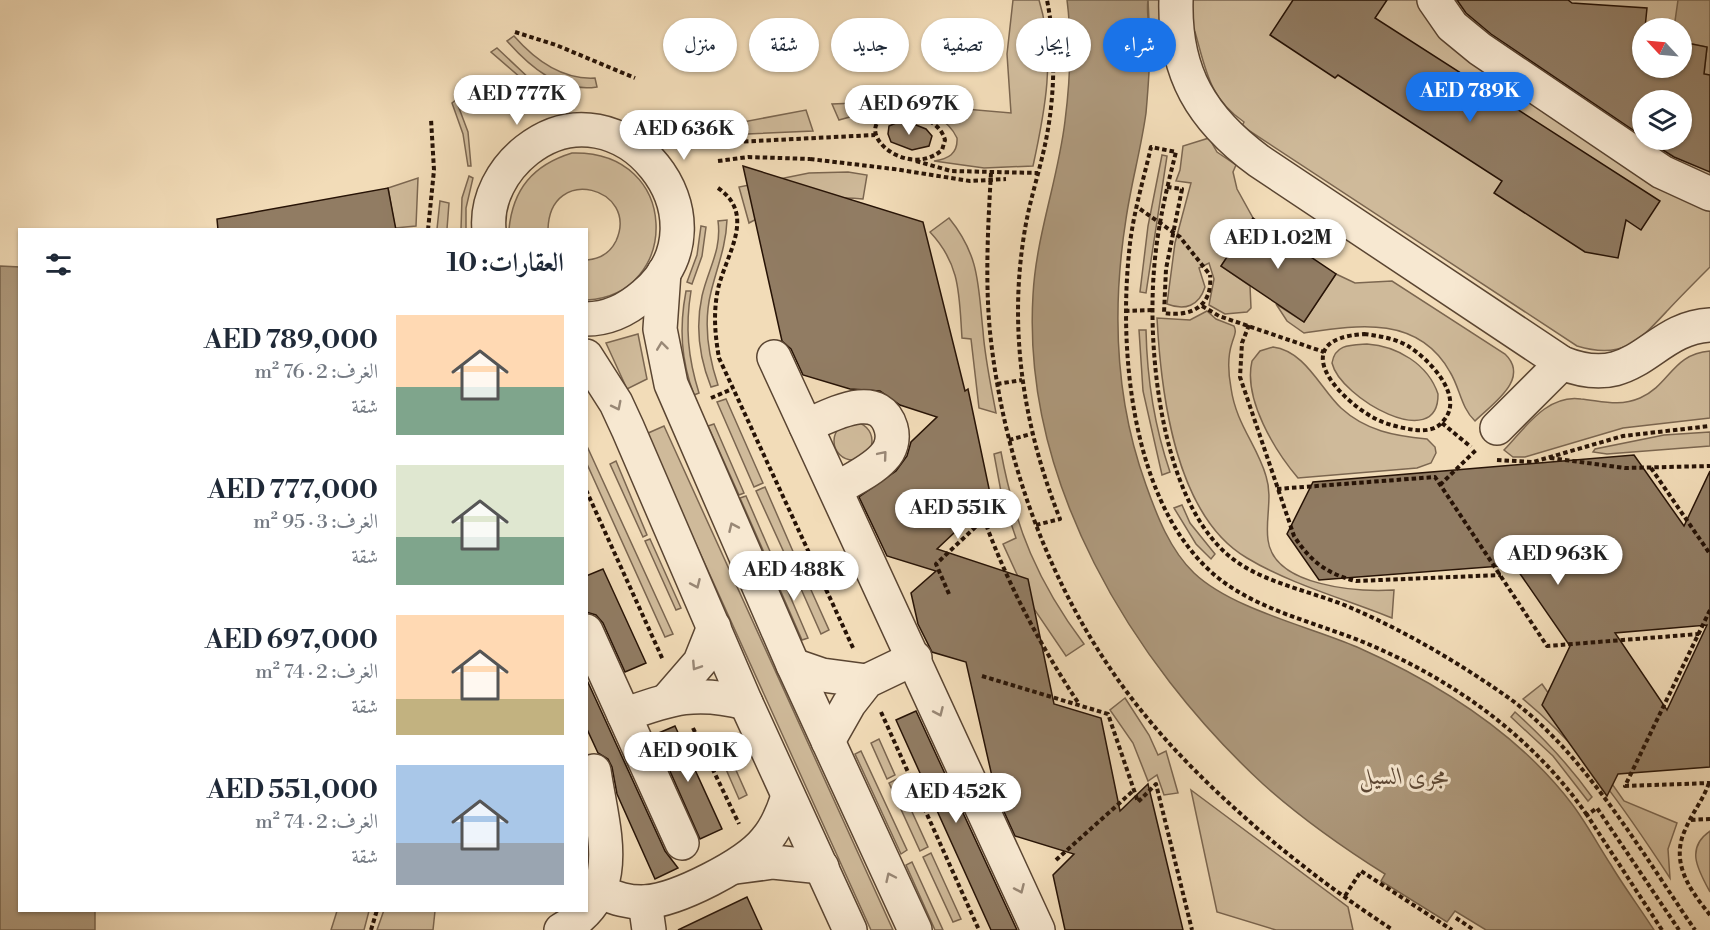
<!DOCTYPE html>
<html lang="ar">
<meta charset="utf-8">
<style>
body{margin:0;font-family:"Libre Bodoni",Amiri,serif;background:#f6f6f7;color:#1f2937;direction:rtl;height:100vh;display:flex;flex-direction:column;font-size:22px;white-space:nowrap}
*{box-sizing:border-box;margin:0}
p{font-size:20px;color:#747a83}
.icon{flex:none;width:33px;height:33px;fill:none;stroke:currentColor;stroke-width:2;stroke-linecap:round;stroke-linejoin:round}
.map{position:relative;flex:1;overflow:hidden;direction:ltr}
.panel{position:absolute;left:18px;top:228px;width:570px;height:684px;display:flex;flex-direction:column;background:#fff;border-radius:0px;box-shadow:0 2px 4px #0004;direction:rtl}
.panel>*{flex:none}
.hud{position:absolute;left:606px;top:18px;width:570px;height:54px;direction:rtl;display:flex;gap:12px}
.needle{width:39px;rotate:296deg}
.tools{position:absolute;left:1632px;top:18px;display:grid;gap:12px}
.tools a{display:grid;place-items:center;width:60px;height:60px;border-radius:50%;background:#fff;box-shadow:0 2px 4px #0004;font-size:30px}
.price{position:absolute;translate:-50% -51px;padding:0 14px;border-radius:21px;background:#fff;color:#222;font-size:20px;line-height:39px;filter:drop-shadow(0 2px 3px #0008)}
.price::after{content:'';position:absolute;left:50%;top:36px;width:18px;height:14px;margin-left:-9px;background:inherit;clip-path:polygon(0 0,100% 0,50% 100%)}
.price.current{background:#1a73e8;color:#fff}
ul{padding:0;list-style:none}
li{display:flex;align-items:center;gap:18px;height:150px;padding:0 24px}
li span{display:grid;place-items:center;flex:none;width:168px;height:120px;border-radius:0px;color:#555}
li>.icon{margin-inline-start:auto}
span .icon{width:72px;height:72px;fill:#fffc;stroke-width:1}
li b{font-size:26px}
h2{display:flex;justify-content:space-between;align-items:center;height:72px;padding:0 24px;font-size:26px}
.chip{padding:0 21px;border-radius:27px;background:#fff;box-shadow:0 2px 4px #0004;font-size:21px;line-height:54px}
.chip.current{background:#1a73e8;color:#fff}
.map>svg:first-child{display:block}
</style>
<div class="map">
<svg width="1710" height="930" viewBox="0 0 1710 930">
<rect width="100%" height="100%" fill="#f2dcb8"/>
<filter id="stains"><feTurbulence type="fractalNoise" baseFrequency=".00333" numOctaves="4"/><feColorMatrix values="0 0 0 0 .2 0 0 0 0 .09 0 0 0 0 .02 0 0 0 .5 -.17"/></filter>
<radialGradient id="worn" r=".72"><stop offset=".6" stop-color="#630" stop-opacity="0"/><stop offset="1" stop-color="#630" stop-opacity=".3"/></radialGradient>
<!-- green -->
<g fill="#cfba9a" stroke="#7b6650" stroke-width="1.5" fill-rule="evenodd">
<path d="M1013 0H1039C1056 55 1045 111 1033 166L984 168 934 161C948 159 958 154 957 138 938 97 872 110 839 120L832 104 884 102 1011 113 1007 54Z"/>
<path d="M1148 0H1710V267C1696 281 1682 295 1668 310 1639 341 1623 360 1577 346L1242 126 1244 122C1209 98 1206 70 1195 32L1150 41ZM1642 28H1682V68H1642ZM1642 100H1682V140H1642Z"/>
<path d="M514 36C535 60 561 80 595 78L597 87C560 93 530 67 507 41Z"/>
<polygon points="497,48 532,81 561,97 558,101 529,85 491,52"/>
<polygon points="456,100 468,132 471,166 468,166 463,134 452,103"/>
<polygon points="806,110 813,131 724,135 722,126"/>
<path d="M1209 138 1217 152 1236 165 1233 172 1237 189 1253 218 1221 266 1250 286 1251 308 1247 312 1225 314 1209 305 1214 279 1209 263 1199 268 1205 287C1199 306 1185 311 1167 304L1175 243 1191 183 1176 181 1180 170 1183 146Z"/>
<path d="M572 153C682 150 681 295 587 300V260C599 259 610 253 616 241 640 188 550 163 548 229H509C513 189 533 165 572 153Z"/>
<polygon points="1162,155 1167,156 1146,293 1140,292 1148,226"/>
<path d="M848 172 867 175 863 199C825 195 782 204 749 223L739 187 809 173Z"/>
<polygon points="469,176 473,178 466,208 466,229 461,229 462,198"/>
<polygon points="418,178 416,226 395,228 388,188"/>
<polygon points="440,201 449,203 447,229 437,229"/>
<path d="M949 218C980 256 978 285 983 331 985 359 991 386 996 413L979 408 971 339 962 338C959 295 961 265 930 232Z"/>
<path d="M727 220C726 247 717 267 711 292 703 324 708 355 718 385L711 387C699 357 695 328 702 296 708 269 722 250 718 221Z"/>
<polygon points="701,226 706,227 702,256 692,284 687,282 697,255"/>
<path d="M1336 274 1355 283 1392 281 1505 354C1531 379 1492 404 1475 421 1461 408 1460 388 1450 372 1418 315 1358 325 1304 333L1287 321 1276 304 1304 322Z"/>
<path d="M686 291H691C685 327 688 358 699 393L694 395C681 360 679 328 686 291Z"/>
<path d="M1207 311 1216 319 1234 326C1237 332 1234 336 1232 343 1227 358 1228 372 1231 388 1236 424 1257 445 1266 476 1273 498 1265 519 1268 540 1274 587 1359 592 1394 590L1392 618C1345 599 1290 584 1247 558 1175 516 1161 394 1157 318L1190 320Z"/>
<path d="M1139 330H1146C1147 380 1154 425 1170 472L1162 475 1143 391Z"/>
<polygon points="638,334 647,379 627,389 606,343"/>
<path d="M1367 344C1397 346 1428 364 1438 394 1439 454 1340 398 1332 363 1335 344 1351 345 1367 344Z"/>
<path d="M1273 347C1305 351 1320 388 1341 408 1366 431 1395 436 1427 439L1435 447 1436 453 1431 463 1417 468 1298 478C1275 451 1243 399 1252 361L1260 351Z"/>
<path d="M1710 351V418L1623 428 1525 457H1513L1504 450C1525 428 1547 394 1581 399 1602 401 1619 407 1640 398 1670 385 1672 354 1710 351Z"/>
<polygon points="726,399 763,483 754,487 717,402"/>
<circle cx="853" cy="441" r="19"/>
<polygon points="714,424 744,493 739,495 708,426"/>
<polygon points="664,426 893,930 871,930 646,434"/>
<polygon points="1710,432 1710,446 1607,454 1593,452 1595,449 1664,435"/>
<polygon points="586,444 673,634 665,637 587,464"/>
<path d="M1001 452C1015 527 1038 583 1084 644L1066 656 1030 603 1003 544 1016 538 1002 497 994 454Z"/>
<polygon points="616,461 647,535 643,537 610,464"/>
<polygon points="765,487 795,556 787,559 756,491"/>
<polygon points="746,496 775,563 770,566 740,498"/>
<polygon points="1182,505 1190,523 1215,554 1211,559 1196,544 1174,508"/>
<polygon points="650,539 681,608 676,610 645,541"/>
<polygon points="798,561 829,630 821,634 790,564"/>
<polygon points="781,575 808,638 802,640 775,578"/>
<path d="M1542 684 1624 801 1677 823 1668 849 1670 878C1626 811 1586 751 1523 699Z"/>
<polygon points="1125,698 1149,735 1158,755 1166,751 1178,793 1164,795 1157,775 1148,781 1133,743 1110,710"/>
<path d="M1515 712C1544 738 1569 765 1592 797L1588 801 1553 756 1511 717Z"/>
<polygon points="879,739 895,775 887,779 871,743"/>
<polygon points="723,741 747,795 739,799 715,744"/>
<polygon points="861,751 907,850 901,854 855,754"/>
<polygon points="897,779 928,847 920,851 889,783"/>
<polygon points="1191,790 1348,907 1353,930 1276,930 1217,912"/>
<path d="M1710 831V892C1698 870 1685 848 1710 831Z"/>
<polygon points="931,853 961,919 953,922 923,857"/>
<polygon points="912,862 943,930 935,930 906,865"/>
<polygon points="384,910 435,911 433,930 377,930"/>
<polygon points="337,911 369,911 364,930 331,930"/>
</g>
<!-- water -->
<g fill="#ad987b" stroke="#77634c" stroke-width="1.5">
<path d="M1067 0H1148C1146 14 1150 28 1150 42 1150 65 1148 90 1146 113 1141 149 1131 184 1126 219 1112 308 1115 400 1146 485 1157 516 1170 550 1194 573 1232 609 1308 626 1357 647 1438 683 1518 733 1572 804 1587 824 1598 845 1611 865 1624 887 1640 908 1654 930H1486L1455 911 1447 922 1381 881 1385 874C1342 847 1301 818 1263 784 1131 662 1022 481 1033 295 1036 236 1058 180 1065 121 1070 82 1072 39 1067 0Z"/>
<polygon points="1678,0 1710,0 1710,75 1704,74 1707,47 1682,42 1682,28 1674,28"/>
<polygon points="0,266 20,267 20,910 95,911 95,930 0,930"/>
</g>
<!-- building -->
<g fill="#917c63" stroke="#271306" stroke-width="1.5" fill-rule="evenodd">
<polygon points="1293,0 1387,0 1375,18 1660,201 1641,230 1626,220 1618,258 1585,252 1494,193 1502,181 1338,75 1335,78 1270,35"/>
<polygon points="1457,0 1568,0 1572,3 1647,8 1645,28 1642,28 1642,68 1682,68 1682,42 1707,47 1704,74 1710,75 1710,172 1674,157 1647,140 1682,140 1682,100 1642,100 1642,136 1491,34 1466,13"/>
<polygon points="896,123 911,123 926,129 932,136 929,146 912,150 891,142 888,134 889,126"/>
<polygon points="743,166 923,222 965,391 968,389 991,498 937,549 1028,579 1054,704 1101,718 1120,811 1148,784 1183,930 1065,930 1053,875 1074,854 1015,836 996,794 966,662 932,652 918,624 911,593 936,571 887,556 859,497 896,471 907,456 911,442 937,417 900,405 880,391 850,389 803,375 791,349 782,341"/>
<polygon points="388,188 396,230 218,230 217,219"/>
<polygon points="1253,218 1336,274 1304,322 1221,266"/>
<path d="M1634 455 1684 526 1710 471V767L1618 774 1607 796 1542 705 1570 646 1514 565 1319 580 1287 534 1313 482ZM1707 625 1667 710 1615 633Z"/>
<polygon points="603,569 646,663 625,672 603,623 596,615 586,612 586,576"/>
<polygon points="586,678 665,851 678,868 655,879 617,794 612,767 608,759 598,753 586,727"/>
<polygon points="916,711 1017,930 991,930 896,720"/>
<polygon points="675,726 722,829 700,839 654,735"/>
<polygon points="747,897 762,930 678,930"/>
</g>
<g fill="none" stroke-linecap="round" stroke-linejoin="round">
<defs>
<g id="minor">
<path d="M1176 0C1174 73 1202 119 1259 161L1562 363C1637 393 1650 328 1710 325"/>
<polyline points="1434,0 1452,26 1480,49 1662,172 1710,194"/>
<path d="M489 230C486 199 503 169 527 150 620 77 735 219 644 295 628 309 608 319 586 319"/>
<polyline points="664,272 660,329 671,384 793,665 915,930"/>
<polyline points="586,356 616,403 628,429 746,703 850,930"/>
<polyline points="774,357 1038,930"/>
<path d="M806 426C830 416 879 387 891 428 894 439 891 450 883 458 871 471 851 480 836 489"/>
<polyline points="1497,428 1562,363"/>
<polyline points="586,631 682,843"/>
<polyline points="793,665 822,675 867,681"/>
<polyline points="668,699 700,662 714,627"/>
<path d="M624 715C671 698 696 690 746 703"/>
<polyline points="828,741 849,704 867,681 915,658"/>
<polyline points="736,867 773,862 822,867"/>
<path d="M600 892C615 898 629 903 645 902 677 900 746 865 766 840 777 827 783 812 788 796"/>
<polyline points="645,902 649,930"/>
<path d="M561 930C627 894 603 832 594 771"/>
</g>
</defs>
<!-- minor casing -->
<use href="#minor" stroke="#5a4532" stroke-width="36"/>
<!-- path -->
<g stroke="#271306" stroke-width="4" stroke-dasharray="4.5 3" stroke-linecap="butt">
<polyline points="515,32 556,45 635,78"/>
<path d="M893 114C912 114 939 118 945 140L942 150C905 182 845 125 893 114Z"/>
<polyline points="714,143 875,135"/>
<polyline points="718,161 748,157 810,159"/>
<polyline points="916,161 951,171 1038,173"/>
<path d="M991 173C988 226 985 279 990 332 1004 466 1055 603 1140 709 1205 791 1305 873 1393 930"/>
<path d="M1167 187 1182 189 1166 269 1164 313C1192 317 1213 306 1210 275"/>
<path d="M718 188C757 215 726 254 718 289 713 313 715 335 719 358L854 650"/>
<polyline points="428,230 434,170 431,119"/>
<polyline points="1202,306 1219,316 1324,352"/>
<polyline points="1125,311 1152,310"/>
<path d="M1249 325 1242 343 1240 377 1294 536C1310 561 1327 574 1356 581L1501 575"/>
<path d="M1364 334C1379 336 1394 338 1408 346 1428 358 1465 396 1444 420 1437 430 1426 431 1415 430 1402 428 1388 425 1376 419 1337 399 1285 339 1364 334Z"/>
<polyline points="997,384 1022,380"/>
<polyline points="711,398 732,389"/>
<polyline points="1442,423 1471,447"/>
<polyline points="1009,440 1031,434"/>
<polyline points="1550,458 1625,468 1710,466"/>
<polyline points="1497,460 1533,462 1623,436 1710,426"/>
<polyline points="1651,468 1710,554"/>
<polyline points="1440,485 1476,450"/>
<polyline points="1277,489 1435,477 1547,646 1699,634"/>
<polyline points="586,490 663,660"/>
<path d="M1036 525 1060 519C1023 426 1008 328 1025 229 1030 199 1040 170 1046 140 1055 95 1056 45 1047 0"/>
<path d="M949 594 936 564 984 519C1008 585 1040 645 1079 704"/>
<polyline points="1710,610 1625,786 1710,783"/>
<polyline points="982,676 1108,714 1138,802 1156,784 1192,930"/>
<polyline points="881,712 979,930"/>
<polyline points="693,728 739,824"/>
<path d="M1709 783C1703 800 1692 813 1685 830 1670 863 1690 890 1710 915"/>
<path d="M1587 815C1533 737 1455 681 1368 644 1325 626 1277 615 1237 591 1134 530 1118 361 1129 253 1132 217 1143 182 1151 147L1176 152C1166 191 1157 229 1154 270 1147 354 1162 514 1240 564 1274 586 1319 593 1356 610 1408 633 1459 663 1506 696 1582 749 1642 853 1695 930"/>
<polyline points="1691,820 1710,819"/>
<polyline points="1056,860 1134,790"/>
<polyline points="1345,896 1361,871 1452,930"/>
<polyline points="1456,918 1474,930"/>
<polyline points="371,930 377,910"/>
<polyline points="1662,930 1587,815 1597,808 1679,930"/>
</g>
<!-- minor -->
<use href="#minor" stroke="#f7e8d1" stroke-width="33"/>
<!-- path-bridge -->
<g stroke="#271306" stroke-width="4" stroke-dasharray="4.5 3" stroke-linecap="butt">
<polyline points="810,159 894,169 970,181 1006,179"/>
<polyline points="1140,209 1180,237 1210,275"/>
</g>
</g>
<!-- one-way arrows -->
<defs><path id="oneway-chevron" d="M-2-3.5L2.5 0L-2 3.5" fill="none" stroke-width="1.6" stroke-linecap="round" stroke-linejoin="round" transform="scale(1.5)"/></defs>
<g stroke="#998876">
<use href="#oneway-chevron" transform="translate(662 346) rotate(-97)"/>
<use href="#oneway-chevron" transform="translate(617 406) rotate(63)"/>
<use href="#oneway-chevron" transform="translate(883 455) rotate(-50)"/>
<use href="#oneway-chevron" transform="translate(733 527) rotate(-114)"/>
<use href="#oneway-chevron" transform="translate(696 584) rotate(66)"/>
<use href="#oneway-chevron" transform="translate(696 666) rotate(123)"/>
<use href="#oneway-chevron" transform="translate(939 712) rotate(66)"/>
<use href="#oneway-chevron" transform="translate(890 877) rotate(-115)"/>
<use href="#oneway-chevron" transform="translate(1020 889) rotate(66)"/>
</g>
<g text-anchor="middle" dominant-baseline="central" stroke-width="6" stroke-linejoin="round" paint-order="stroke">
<!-- water labels -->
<g font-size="24" font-style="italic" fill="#5d4835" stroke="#f7e8d1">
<text x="1404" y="777">مجرى السيل</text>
</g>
</g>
<rect width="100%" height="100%" filter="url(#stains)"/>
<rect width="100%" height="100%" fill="url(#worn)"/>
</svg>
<div class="tools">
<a><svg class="needle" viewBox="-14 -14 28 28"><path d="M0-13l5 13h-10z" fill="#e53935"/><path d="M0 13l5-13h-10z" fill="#747a83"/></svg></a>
<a><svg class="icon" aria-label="layers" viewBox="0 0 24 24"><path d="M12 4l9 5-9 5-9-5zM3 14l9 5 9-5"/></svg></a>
</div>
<b class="price current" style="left:1470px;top:123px">AED 789K</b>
<b class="price" style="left:517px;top:126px">AED 777K</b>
<b class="price" style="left:909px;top:136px">AED 697K</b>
<b class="price" style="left:684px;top:161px">AED 636K</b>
<b class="price" style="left:1278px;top:270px">AED 1.02M</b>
<b class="price" style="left:958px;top:540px">AED 551K</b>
<b class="price" style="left:1558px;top:586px">AED 963K</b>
<b class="price" style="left:794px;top:602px">AED 488K</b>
<b class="price" style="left:688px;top:783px">AED 901K</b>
<b class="price" style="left:956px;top:824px">AED 452K</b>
<div class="hud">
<a class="chip current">شراء</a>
<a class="chip">إيجار</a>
<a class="chip">تصفية</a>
<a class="chip">جديد</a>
<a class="chip">شقة</a>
<a class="chip">منزل</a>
</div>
<section class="panel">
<h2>العقارات: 10<svg class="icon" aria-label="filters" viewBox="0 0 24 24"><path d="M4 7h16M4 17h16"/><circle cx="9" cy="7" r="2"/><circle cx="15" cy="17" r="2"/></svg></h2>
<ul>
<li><span style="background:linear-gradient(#ffd9b3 60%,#7fa58c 0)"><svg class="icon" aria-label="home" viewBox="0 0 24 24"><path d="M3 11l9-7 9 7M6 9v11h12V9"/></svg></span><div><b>AED 789,000</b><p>الغرف: 2 · 76 m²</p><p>شقة</p></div></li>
<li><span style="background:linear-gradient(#dfe7d0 60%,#7fa58c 0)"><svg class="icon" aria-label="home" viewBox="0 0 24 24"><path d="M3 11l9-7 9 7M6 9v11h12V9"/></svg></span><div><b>AED 777,000</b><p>الغرف: 3 · 95 m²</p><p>شقة</p></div></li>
<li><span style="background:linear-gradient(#ffd9b3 70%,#c2b280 0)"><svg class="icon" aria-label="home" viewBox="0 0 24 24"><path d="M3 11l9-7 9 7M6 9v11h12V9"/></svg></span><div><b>AED 697,000</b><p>الغرف: 2 · 74 m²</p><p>شقة</p></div></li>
<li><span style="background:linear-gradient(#a9c7e8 65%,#9aa5b1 0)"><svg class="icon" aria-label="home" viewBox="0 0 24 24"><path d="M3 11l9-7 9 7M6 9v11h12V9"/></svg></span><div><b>AED 551,000</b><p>الغرف: 2 · 74 m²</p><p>شقة</p></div></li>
</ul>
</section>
</div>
